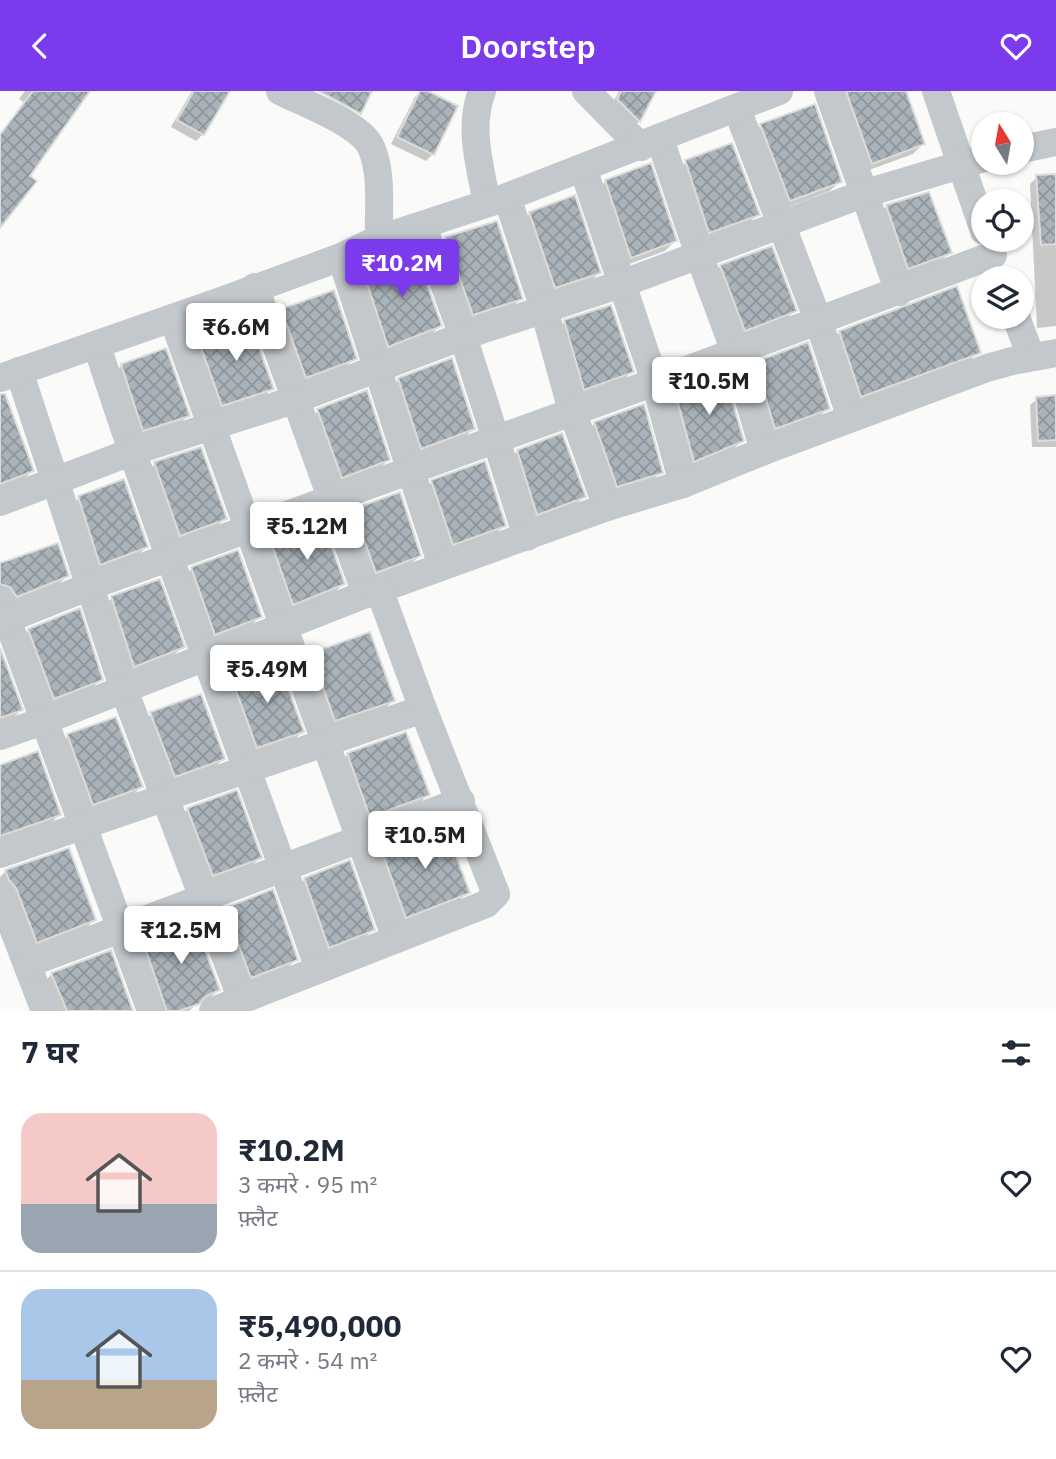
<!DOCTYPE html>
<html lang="hi">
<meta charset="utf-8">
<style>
body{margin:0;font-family:"IBM Plex Sans","Noto Sans Devanagari",sans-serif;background:#f2f2f3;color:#1f2937;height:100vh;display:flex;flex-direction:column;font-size:26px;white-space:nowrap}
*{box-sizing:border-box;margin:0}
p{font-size:23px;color:#747a83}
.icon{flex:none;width:38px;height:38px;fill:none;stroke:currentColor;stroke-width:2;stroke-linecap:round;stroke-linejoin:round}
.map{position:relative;height:920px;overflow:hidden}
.sheet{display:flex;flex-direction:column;background:#fff;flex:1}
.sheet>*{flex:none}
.needle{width:46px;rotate:349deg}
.fabs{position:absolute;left:971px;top:21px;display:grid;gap:14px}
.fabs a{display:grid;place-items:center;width:63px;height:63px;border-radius:50%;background:#fff;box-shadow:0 2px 5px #0004;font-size:35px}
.price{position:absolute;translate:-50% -60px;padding:0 16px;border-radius:7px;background:#fff;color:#222;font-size:23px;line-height:46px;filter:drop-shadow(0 2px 4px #0008)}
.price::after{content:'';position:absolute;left:50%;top:42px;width:21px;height:16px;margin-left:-10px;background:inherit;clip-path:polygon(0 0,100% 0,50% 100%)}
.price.on{background:#7c3aed;color:#fff}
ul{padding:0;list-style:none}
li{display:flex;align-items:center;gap:21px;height:175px;padding:0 21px}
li+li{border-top:2px solid #e0e1e3}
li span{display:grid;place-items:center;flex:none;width:196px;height:140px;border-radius:21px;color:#555}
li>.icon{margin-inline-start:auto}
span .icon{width:84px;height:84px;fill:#fffc;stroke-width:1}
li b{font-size:30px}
h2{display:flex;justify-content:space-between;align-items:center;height:84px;padding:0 21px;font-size:30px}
header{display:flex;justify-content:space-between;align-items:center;height:91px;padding:0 21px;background:#7c3aed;color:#fff;font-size:32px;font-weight:600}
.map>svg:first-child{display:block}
</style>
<header><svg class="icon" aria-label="back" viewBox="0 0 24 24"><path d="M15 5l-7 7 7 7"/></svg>Doorstep<svg class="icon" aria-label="heart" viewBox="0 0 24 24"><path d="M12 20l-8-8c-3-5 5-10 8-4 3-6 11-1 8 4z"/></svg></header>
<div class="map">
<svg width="1056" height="920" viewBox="0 0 1056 920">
<defs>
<pattern id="building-cross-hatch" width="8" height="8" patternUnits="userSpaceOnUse" patternTransform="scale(1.75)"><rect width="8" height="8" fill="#aab3b9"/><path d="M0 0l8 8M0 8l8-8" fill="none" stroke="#8e969c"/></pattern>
</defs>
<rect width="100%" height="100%" fill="#fafaf8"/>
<!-- shadow -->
<g fill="#0003">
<polygon points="25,0 88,0 27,85 0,134 0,45 25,12 19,8"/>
<polygon points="192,0 228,0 203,43 196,50 171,36"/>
<polygon points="421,0 424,0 433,63 426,70 391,53 415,6"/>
<polygon points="619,0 654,0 639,30 632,37 611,15"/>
<polygon points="842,0 904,0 923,53 913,63 861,82"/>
<polygon points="761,34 840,90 830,100 780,119 751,45"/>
<polygon points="686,71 758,123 747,134 699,152 675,81"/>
<polygon points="1056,85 1056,235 1037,237 1030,93 1037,86"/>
<polygon points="606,90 675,150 665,160 621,176 595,101"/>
<polygon points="887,115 950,161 939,172 898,187 876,125"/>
<polygon points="530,122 599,182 589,192 544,206 520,133"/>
<polygon points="446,148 521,207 511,218 463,233 435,158"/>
<polygon points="721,175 795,220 784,230 734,249 711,186"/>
<polygon points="364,182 440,235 429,245 378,265 354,192"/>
<polygon points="282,219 355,267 344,277 295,296 271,230"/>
<polygon points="565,231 632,280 622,291 573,308 555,241"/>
<polygon points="840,241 979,261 968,271 851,315 830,251"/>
<polygon points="199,249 272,297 262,308 211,324 188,260"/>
<polygon points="165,259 188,324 178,335 133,349 111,285 121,275"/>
<polygon points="756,273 828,317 818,327 765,347 746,283"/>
<polygon points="399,289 473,338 463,348 411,367 389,299"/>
<polygon points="676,303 742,350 731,360 684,380 666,313"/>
<polygon points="1056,307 1056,356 1032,356 1030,314 1037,308"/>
<polygon points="318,320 388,369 378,379 331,396 308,330"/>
<polygon points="0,321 32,380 22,390 0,398"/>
<polygon points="595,332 661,381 650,392 607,405 584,343"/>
<polygon points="518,360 584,406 573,416 527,433 507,370"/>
<polygon points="155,373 225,427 215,438 169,454 144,383"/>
<polygon points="432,391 504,434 494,445 442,463 422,401"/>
<polygon points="79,407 146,456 136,466 90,483 68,417"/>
<polygon points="354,419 419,465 409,475 366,491 344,430"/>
<polygon points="271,449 343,493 333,503 283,523 260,460"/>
<polygon points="0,473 67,485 57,495 6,515 0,506"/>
<polygon points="192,478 260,525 250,536 205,553 181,488"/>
<polygon points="112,507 182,556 172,566 124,585 101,517"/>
<polygon points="29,539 101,588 91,598 44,617 19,549"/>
<polygon points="0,562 21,619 11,629 0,633"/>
<polygon points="312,564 393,610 382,620 325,640 301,574"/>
<polygon points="232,588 302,641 292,651 247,667 221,598"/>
<polygon points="151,623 223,668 213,678 164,695 141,633"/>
<polygon points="68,645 141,696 131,706 83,723 58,655"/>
<polygon points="348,663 428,704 417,714 360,736 337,674"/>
<polygon points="0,676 59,724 49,734 0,751"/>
<polygon points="188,718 260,767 249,777 202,795 177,728"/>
<polygon points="382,759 468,801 457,811 396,836 372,770"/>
<polygon points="6,780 94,829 84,839 26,861 0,801 0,786"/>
<polygon points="305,788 373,838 363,849 319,866 295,799"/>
<polygon points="226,818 296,868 286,879 241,896 215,828"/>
<polygon points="143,849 218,899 208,909 194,915 189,920 155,920 133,859"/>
<polygon points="52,883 131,920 52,920 42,893"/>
</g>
<!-- building -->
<g fill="url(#building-cross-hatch)" stroke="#dcdcda" stroke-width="2">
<polygon points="33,0 90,0 30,85 37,90 0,137 0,44"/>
<polygon points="194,0 230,0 204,44 177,29"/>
<polygon points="319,0 372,0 361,23"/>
<polygon points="420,0 428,0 458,15 434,64 397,46"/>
<polygon points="621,0 656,0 640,31 617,8"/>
<polygon points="846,0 906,0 925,53 872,73"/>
<polygon points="815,13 842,91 790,110 760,33"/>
<polygon points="732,52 760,124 709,142 685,69"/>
<polygon points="651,72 677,150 631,167 605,89"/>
<polygon points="1056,83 1056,153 1041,154 1036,84"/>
<polygon points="929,101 952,162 908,178 886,114"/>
<polygon points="575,104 601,182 555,197 529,121"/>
<polygon points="497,130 523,208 473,224 445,146"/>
<polygon points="772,155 797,220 745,240 720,174"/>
<polygon points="415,161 442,235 388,256 363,180"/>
<polygon points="957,195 981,262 861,306 839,240"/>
<polygon points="334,199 357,268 306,287 281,218"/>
<polygon points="611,214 634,281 584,299 564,229"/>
<polygon points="249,229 274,298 222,315 198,248"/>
<polygon points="808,251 830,318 775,338 755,271"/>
<polygon points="166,257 190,325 143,340 121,273"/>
<polygon points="452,267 475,338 421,358 398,287"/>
<polygon points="724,283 744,350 694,371 675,301"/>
<polygon points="367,299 390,369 342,387 317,318"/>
<polygon points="0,303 5,303 34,380 0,393"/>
<polygon points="1056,304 1056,349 1038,350 1036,306"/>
<polygon points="644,313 663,382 617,396 594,331"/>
<polygon points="562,342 586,406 537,424 517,359"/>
<polygon points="201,356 227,428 180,445 154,371"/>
<polygon points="485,370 506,435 453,454 431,389"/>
<polygon points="124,388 148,456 100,474 78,405"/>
<polygon points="400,401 421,465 376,482 353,418"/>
<polygon points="322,429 345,493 293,514 270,448"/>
<polygon points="58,452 69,485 17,506 10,496 0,493 0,472"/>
<polygon points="238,459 262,526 215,544 191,476"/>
<polygon points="160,488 185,556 134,576 111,505"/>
<polygon points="80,517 103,589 54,608 28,538"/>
<polygon points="370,541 395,610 335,630 311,562"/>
<polygon points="0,557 23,619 0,627"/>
<polygon points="278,570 304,641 257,657 231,586"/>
<polygon points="201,603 225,668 175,686 150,621"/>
<polygon points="116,626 143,696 93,714 67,643"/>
<polygon points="406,641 430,704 370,726 347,662"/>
<polygon points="38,660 61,724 0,745 0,674"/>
<polygon points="237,699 262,767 213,785 187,717"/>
<polygon points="441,735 445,736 470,802 406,827 381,758"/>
<polygon points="69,757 96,829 37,852 16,797 9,789 5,779"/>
<polygon points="350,769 375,839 329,857 304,787"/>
<polygon points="273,798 298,869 251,887 225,817"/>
<polygon points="193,828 220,899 206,905 199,913 179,920 167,920 142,848"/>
<polygon points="111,859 133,920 67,920 51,882"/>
</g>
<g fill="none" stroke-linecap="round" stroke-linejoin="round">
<!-- minor -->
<g stroke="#c3c8cc" stroke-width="28">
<path d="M280 0C303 12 361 33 371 56 383 83 378 119 379 148"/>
<path d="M482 0C468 37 480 75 487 112"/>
<polyline points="586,0 641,56"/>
<polyline points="828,0 899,201"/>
<polyline points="936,0 984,140"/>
<polyline points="737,18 818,229 851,327"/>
<polyline points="660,48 699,164 735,261 764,360"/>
<polyline points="1022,58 1056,51"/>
<polyline points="583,77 655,291 683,393"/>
<polyline points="507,106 544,218 572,320 607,416"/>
<polyline points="423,135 463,245 527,446"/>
<polyline points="341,166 442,475"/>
<polyline points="255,196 366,503"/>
<polyline points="1016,226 1031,266"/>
<polyline points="173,228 396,848"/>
<path d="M97 255C165 465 246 670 319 878"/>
<polyline points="19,280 124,599 242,909"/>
<polyline points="0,287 221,210 341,166 379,148 507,106 779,0"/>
<polyline points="0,411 131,361 297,308 463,245 621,193 863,103 984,67"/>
<polyline points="0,509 151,920"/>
<polyline points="0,531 90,495 655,291 993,164"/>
<polyline points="0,645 43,630 366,503 607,416 683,393 764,360 987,277 1012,270 1056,262"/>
<polyline points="0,763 423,618"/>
<polyline points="0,803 45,920"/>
<polyline points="27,873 461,710"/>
<polyline points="213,920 486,813 496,803 423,618 379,498"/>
</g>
</g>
</svg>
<div class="fabs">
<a><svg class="needle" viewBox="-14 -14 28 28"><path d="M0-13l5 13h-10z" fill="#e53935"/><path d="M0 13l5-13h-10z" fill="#747a83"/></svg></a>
<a><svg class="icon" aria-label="locate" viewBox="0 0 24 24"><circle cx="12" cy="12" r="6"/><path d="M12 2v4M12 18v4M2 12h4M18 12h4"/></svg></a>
<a><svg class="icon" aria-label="layers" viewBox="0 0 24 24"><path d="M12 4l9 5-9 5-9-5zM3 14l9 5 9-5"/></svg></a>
</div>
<b class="price on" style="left:402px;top:208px">₹10.2M</b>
<b class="price" style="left:236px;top:272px">₹6.6M</b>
<b class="price" style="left:709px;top:326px">₹10.5M</b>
<b class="price" style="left:307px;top:471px">₹5.12M</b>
<b class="price" style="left:267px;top:614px">₹5.49M</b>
<b class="price" style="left:425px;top:780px">₹10.5M</b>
<b class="price" style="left:181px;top:875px">₹12.5M</b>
</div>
<section class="sheet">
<h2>7 घर<svg class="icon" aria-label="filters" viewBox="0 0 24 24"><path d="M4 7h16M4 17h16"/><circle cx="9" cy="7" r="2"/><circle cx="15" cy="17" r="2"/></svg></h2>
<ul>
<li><span style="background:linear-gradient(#f6c9c9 65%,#9aa5b1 0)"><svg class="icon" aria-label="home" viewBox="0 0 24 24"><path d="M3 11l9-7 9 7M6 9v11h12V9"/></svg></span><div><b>₹10.2M</b><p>3 कमरे · 95 m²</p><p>फ़्लैट</p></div><svg class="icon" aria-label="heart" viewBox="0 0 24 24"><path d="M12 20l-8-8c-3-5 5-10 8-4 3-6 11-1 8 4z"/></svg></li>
<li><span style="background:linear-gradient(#a9c7e8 65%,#b9a48a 0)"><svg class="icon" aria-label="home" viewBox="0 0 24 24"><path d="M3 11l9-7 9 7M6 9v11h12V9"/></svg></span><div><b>₹5,490,000</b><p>2 कमरे · 54 m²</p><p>फ़्लैट</p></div><svg class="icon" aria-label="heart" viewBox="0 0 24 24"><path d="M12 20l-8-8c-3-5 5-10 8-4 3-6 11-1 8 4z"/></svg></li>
</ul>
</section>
